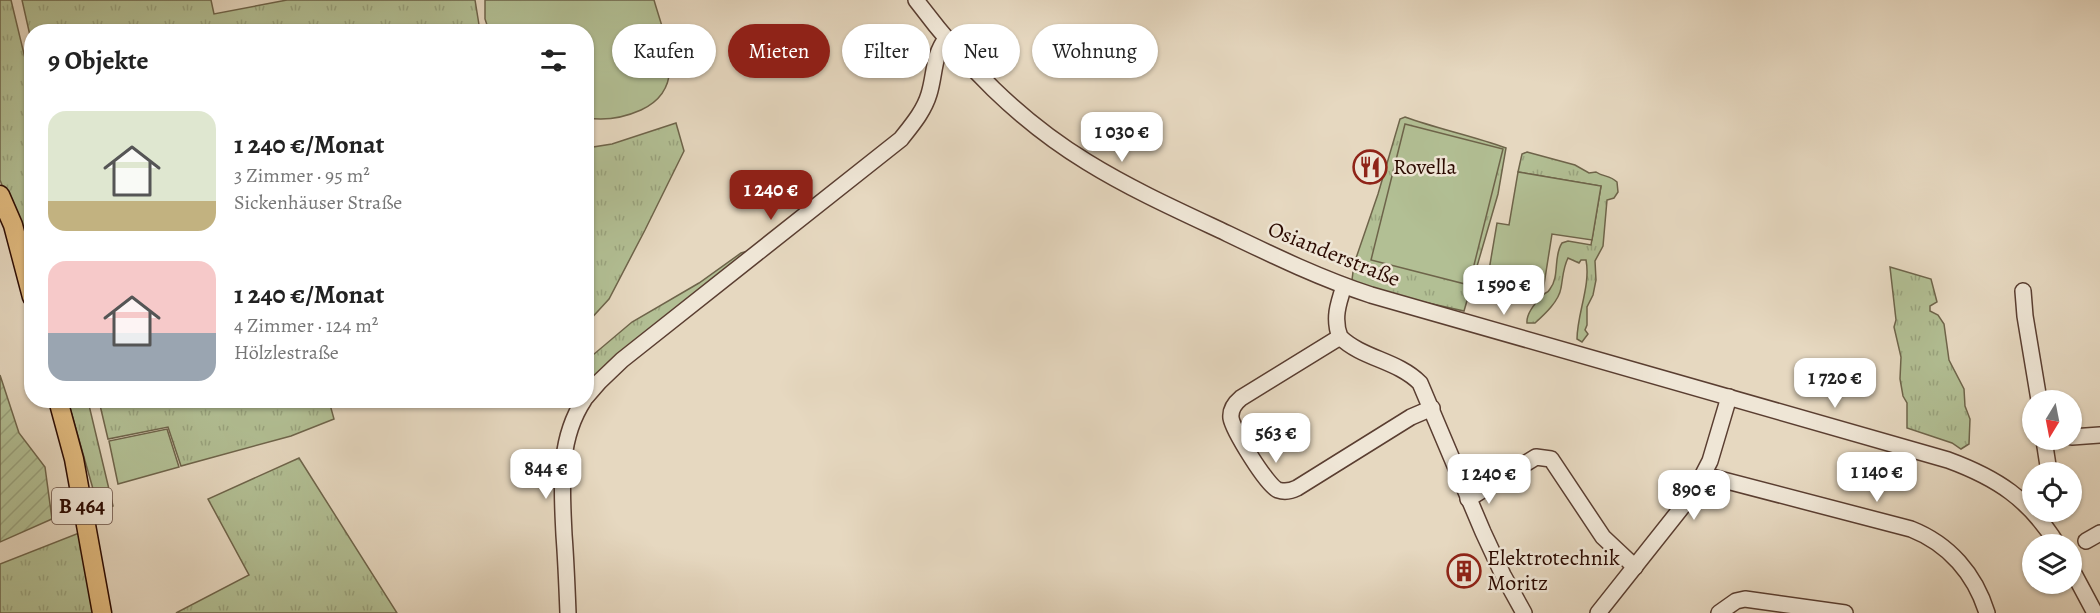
<!DOCTYPE html>
<html lang="de">
<meta charset="utf-8">
<style>
body{margin:0;font-family:Alegreya,serif;background:#f2f2f2;color:#222;height:100vh;display:flex;flex-direction:column;font-size:22px;white-space:nowrap}
*{box-sizing:border-box;margin:0}
p{font-size:20px;color:#767676}
.icon{flex:none;width:33px;height:33px;fill:none;stroke:currentColor;stroke-width:2;stroke-linecap:round;stroke-linejoin:round}
.map{position:relative;flex:1;overflow:hidden}
.drawer{position:absolute;left:24px;top:24px;width:570px;height:384px;display:flex;flex-direction:column;background:#fff;border-radius:24px;box-shadow:0 2px 4px #0004}
.drawer>*{flex:none}
.top-card{position:absolute;left:612px;top:24px;width:570px;height:54px;display:flex;gap:12px}
.needle{width:39px;rotate:190deg}
.buttons{position:absolute;left:2022px;top:390px;display:grid;gap:12px}
.buttons a{display:grid;place-items:center;width:60px;height:60px;border-radius:50%;background:#fff;box-shadow:0 2px 4px #0004;font-size:30px}
.price{position:absolute;translate:-50% -51px;padding:0 14px;border-radius:12px;background:#fff;color:#222;font-size:20px;line-height:39px;filter:drop-shadow(0 2px 3px #0008)}
.price::after{content:'';position:absolute;left:50%;top:36px;width:18px;height:14px;margin-left:-9px;background:inherit;clip-path:polygon(0 0,100% 0,50% 100%)}
.price.active{background:#8f2418;color:#fff}
ul{padding:0;list-style:none}
li{display:flex;align-items:center;gap:18px;height:150px;padding:0 24px}
li span{display:grid;place-items:center;flex:none;width:168px;height:120px;border-radius:18px;color:#555}
li>.icon{margin-inline-start:auto}
span .icon{width:72px;height:72px;fill:#fffc;stroke-width:1}
li b{font-size:26px}
h2{display:flex;justify-content:space-between;align-items:center;height:72px;padding:0 24px;font-size:26px}
.pill{padding:0 21px;border-radius:27px;background:#fff;box-shadow:0 2px 4px #0004;font-size:21px;line-height:54px}
.pill.active{background:#8f2418;color:#fff}
.map>svg:first-child{display:block}
</style>
<div class="map">
<svg width="2100" height="613" viewBox="0 0 2100 613">
<defs>
<pattern id="grass-tufts" width="24" height="20" patternUnits="userSpaceOnUse" patternTransform="scale(1.5)"><rect width="24" height="20" fill="#b2bf94"/><path d="M3 7l-1-3M5 7V3M7 7l1-3M15 17l-1-3M17 17v-4M19 17l1-3" fill="none" stroke="#99a37e"/></pattern>
<pattern id="garden-furrows" width="10" height="10" patternUnits="userSpaceOnUse" patternTransform="scale(1.5)"><rect width="10" height="10" fill="#b2bf94"/><path d="M-1 1l2-2M0 10L10 0M9 11l2-2" fill="none" stroke="#99a37e"/></pattern>
</defs>
<rect width="100%" height="100%" fill="#e6d8c0"/>
<filter id="stains"><feTurbulence type="fractalNoise" baseFrequency=".00333" numOctaves="4"/><feColorMatrix values="0 0 0 0 .2 0 0 0 0 .09 0 0 0 0 .02 0 0 0 .5 -.17"/></filter>
<radialGradient id="worn" r=".72"><stop offset=".6" stop-color="#630" stop-opacity="0"/><stop offset="1" stop-color="#630" stop-opacity=".3"/></radialGradient>
<!-- grass -->
<g fill="url(#grass-tufts)" stroke="#6e644a" stroke-width="1.5">
<polygon points="0,0 11,0 31,83 31,273 17,223 0,180"/>
<polygon points="22,0 211,0 214,14 287,0 475,0 480,31 32,32 31,40"/>
<path d="M1405 117C1438 129 1473 136 1506 148L1498 194 1464 311 1410 299 1357 284 1352 280 1354 264 1378 194 1400 119Z"/>
<polygon points="676,123 684,151 645,230 609,299 587,323 587,148 612,144"/>
<path d="M1527 152 1575 165 1589 173 1596 172C1603 177 1610 175 1617 182L1618 192 1614 198 1607 200 1603 246 1595 261 1596 280 1593 295 1587 307V325L1585 330 1588 334 1582 342 1577 339C1577 314 1591 285 1586 260H1581L1579 263 1568 258C1563 268 1563 277 1561 288 1559 301 1545 314 1535 323H1527C1526 313 1536 302 1543 295 1547 291 1547 294 1550 289 1560 276 1553 256 1562 243L1568 241 1591 245 1601 186 1518 172 1522 154Z"/>
<polygon points="765,246 587,396 587,360 632,322 699,283 741,253"/>
<polygon points="1890,267 1931,279 1937,302 1930,306 1930,311 1938,315 1944,324 1949,360 1964,389 1965,406 1970,419 1969,444 1961,449 1952,443 1907,428 1907,403 1903,396 1900,379 1901,357 1894,327 1896,320"/>
<polygon points="68,401 88,401 113,506 99,510"/>
<polygon points="99,401 329,401 334,419 291,436 181,466 168,427 108,439"/>
<polygon points="299,458 397,613 176,613 249,575 208,499"/>
<polygon points="79,533 93,613 0,613 0,564"/>
</g>
<!-- garden -->
<polygon fill="url(#garden-furrows)" stroke="#6e644a" stroke-width="1.5" points="0,375 19,433 45,467 52,519 0,542"/>
<!-- pitch -->
<g fill="#b2bf94" stroke="#6e644a" stroke-width="1.5">
<path d="M485 0H654C665 39 689 88 641 110 623 118 606 121 587 118L586 32 489 31 485 19Z"/>
<polygon points="1405,124 1503,149 1469,285 1371,260"/>
<polygon points="1518,172 1601,186 1592,240 1552,234 1543,291 1487,282 1497,223 1509,225"/>
<polygon points="167,429 179,467 118,484 109,441"/>
</g>
<g fill="none" stroke-linecap="round" stroke-linejoin="round">
<defs>
<g id="minor">
<path d="M916 0C964 64 1018 120 1087 162 1129 188 1175 209 1220 230 1270 254 1319 278 1371 295L1948 460C1997 478 2029 499 2057 544"/>
<path d="M1344 286C1338 304 1333 319 1340 337 1363 359 1397 360 1420 383L1483 532 1503 575 1524 613"/>
<polyline points="2023,291 2025,316 2039,400"/>
<path d="M1340 337 1241 398C1235 403 1230 409 1231 418 1233 430 1267 486 1278 490 1284 492 1291 491 1297 488L1411 417 1432 408"/>
<path d="M586 397 599 382 622 360 901 139C912 125 924 111 929 94 935 75 933 55 946 39"/>
<polyline points="2072,437 2100,435"/>
<polyline points="2044,440 2049,472"/>
<path d="M1704 475 1911 529C1949 544 1975 574 1987 613"/>
<polyline points="1468,499 1536,457 1551,459 1603,537 1635,567"/>
<polyline points="2086,541 2100,533"/>
<polyline points="2072,570 2095,613"/>
<path d="M568 613C567 587 566 561 564 535 562 489 557 441 584 400"/>
<polyline points="1598,613 1694,492 1710,461 1729,397"/>
<polyline points="1719,613 1736,601 1745,599 1845,613"/>
</g>
<g id="major">
<polyline points="0,195 13,225 32,297"/>
<polyline points="58,400 74,459 102,613"/>
</g>
</defs>
<!-- minor casing -->
<use href="#minor" stroke="#5a3e31" stroke-width="18"/>
<!-- major casing -->
<use href="#major" stroke="#2b0a01" stroke-width="21"/>
<!-- minor -->
<use href="#minor" stroke="#efe6d6" stroke-width="15"/>
<!-- major -->
<use href="#major" stroke="#e3bc80" stroke-width="18"/>
</g>
<!-- icons -->
<defs>
<symbol id="restaurant-ring" viewBox="-11 -11 22 22"><circle r="9.5" fill="#efe6d6" stroke="#8f2418" stroke-width="1.5"/><path d="M-5-6h1v4h1v-4h1v4h1v-4h1v5L-1.5 .5V6h-2V.5L-5-1ZM5-6V6H3V1.5H1.5Q1.5-4 5-6Z" fill="#8f2418"/></symbol>
<symbol id="building-ring" viewBox="-11 -11 22 22"><circle r="9.5" fill="#efe6d6" stroke="#8f2418" stroke-width="1.5"/><path d="M-4-6H4V6H1V3H-1V6H-4ZM-2.5-4.3h1.7v1.8h-1.7ZM.8-4.3h1.7v1.8H.8ZM-2.5-1h1.7V.8h-1.7ZM.8-1h1.7V.8H.8Z" fill="#8f2418"/></symbol>
</defs>
<g fill-rule="evenodd">
<use href="#restaurant-ring" x="1351" y="148" width="38" height="38"/>
<use href="#building-ring" x="1445" y="552" width="38" height="38"/>
</g>
<g text-anchor="middle" dominant-baseline="central" stroke-width="5" stroke-linejoin="round" paint-order="stroke">
<!-- shield labels -->
<rect fill="#efe6d6" stroke="#664c41" stroke-width="1.5" x="52" y="488" width="60" height="36" rx="4.5"/>
<g font-size="21" font-weight="bold" fill="#2b0a01">
<text x="82" y="506">B 464</text>
</g>
<!-- poi labels -->
<g font-size="22" fill="#2b0a01" stroke="#efe6d6" text-anchor="start">
<text x="1393" y="167">Rovella</text>
<text x="1487" y="558">Elektrotechnik<tspan x="1487" dy="25">Moritz</tspan></text>
</g>
<!-- street labels -->
<g font-size="22" fill="#2b0a01" stroke="#efe6d6">
<text transform="translate(1334 254) rotate(22)">Osianderstraße</text>
</g>
</g>
<rect width="100%" height="100%" filter="url(#stains)"/>
<rect width="100%" height="100%" fill="url(#worn)"/>
</svg>
<div class="buttons">
<a><svg class="needle" viewBox="-14 -14 28 28"><path d="M0-13l5 13h-10z" fill="#e53935"/><path d="M0 13l5-13h-10z" fill="#767676"/></svg></a>
<a><svg class="icon" aria-label="locate" viewBox="0 0 24 24"><circle cx="12" cy="12" r="6"/><path d="M12 2v4M12 18v4M2 12h4M18 12h4"/></svg></a>
<a><svg class="icon" aria-label="layers" viewBox="0 0 24 24"><path d="M12 4l9 5-9 5-9-5zM3 14l9 5 9-5"/></svg></a>
</div>
<b class="price" style="left:1122px;top:163px">1 030 €</b>
<b class="price active" style="left:771px;top:221px">1 240 €</b>
<b class="price" style="left:1504px;top:316px">1 590 €</b>
<b class="price" style="left:1835px;top:409px">1 720 €</b>
<b class="price" style="left:1276px;top:464px">563 €</b>
<b class="price" style="left:546px;top:500px">844 €</b>
<b class="price" style="left:1877px;top:503px">1 140 €</b>
<b class="price" style="left:1489px;top:505px">1 240 €</b>
<b class="price" style="left:1694px;top:521px">890 €</b>
<div class="top-card">
<a class="pill">Kaufen</a>
<a class="pill active">Mieten</a>
<a class="pill">Filter</a>
<a class="pill">Neu</a>
<a class="pill">Wohnung</a>
</div>
<section class="drawer">
<h2>9 Objekte<svg class="icon" aria-label="filters" viewBox="0 0 24 24"><path d="M4 7h16M4 17h16"/><circle cx="9" cy="7" r="2"/><circle cx="15" cy="17" r="2"/></svg></h2>
<ul>
<li><span style="background:linear-gradient(#dfe7d0 75%,#c2b280 0)"><svg class="icon" aria-label="home" viewBox="0 0 24 24"><path d="M3 11l9-7 9 7M6 9v11h12V9"/></svg></span><div><b>1 240 €/Monat</b><p>3 Zimmer · 95 m²</p><p>Sickenhäuser Straße</p></div></li>
<li><span style="background:linear-gradient(#f6c9c9 60%,#9aa5b1 0)"><svg class="icon" aria-label="home" viewBox="0 0 24 24"><path d="M3 11l9-7 9 7M6 9v11h12V9"/></svg></span><div><b>1 240 €/Monat</b><p>4 Zimmer · 124 m²</p><p>Hölzlestraße</p></div></li>
</ul>
</section>
</div>
